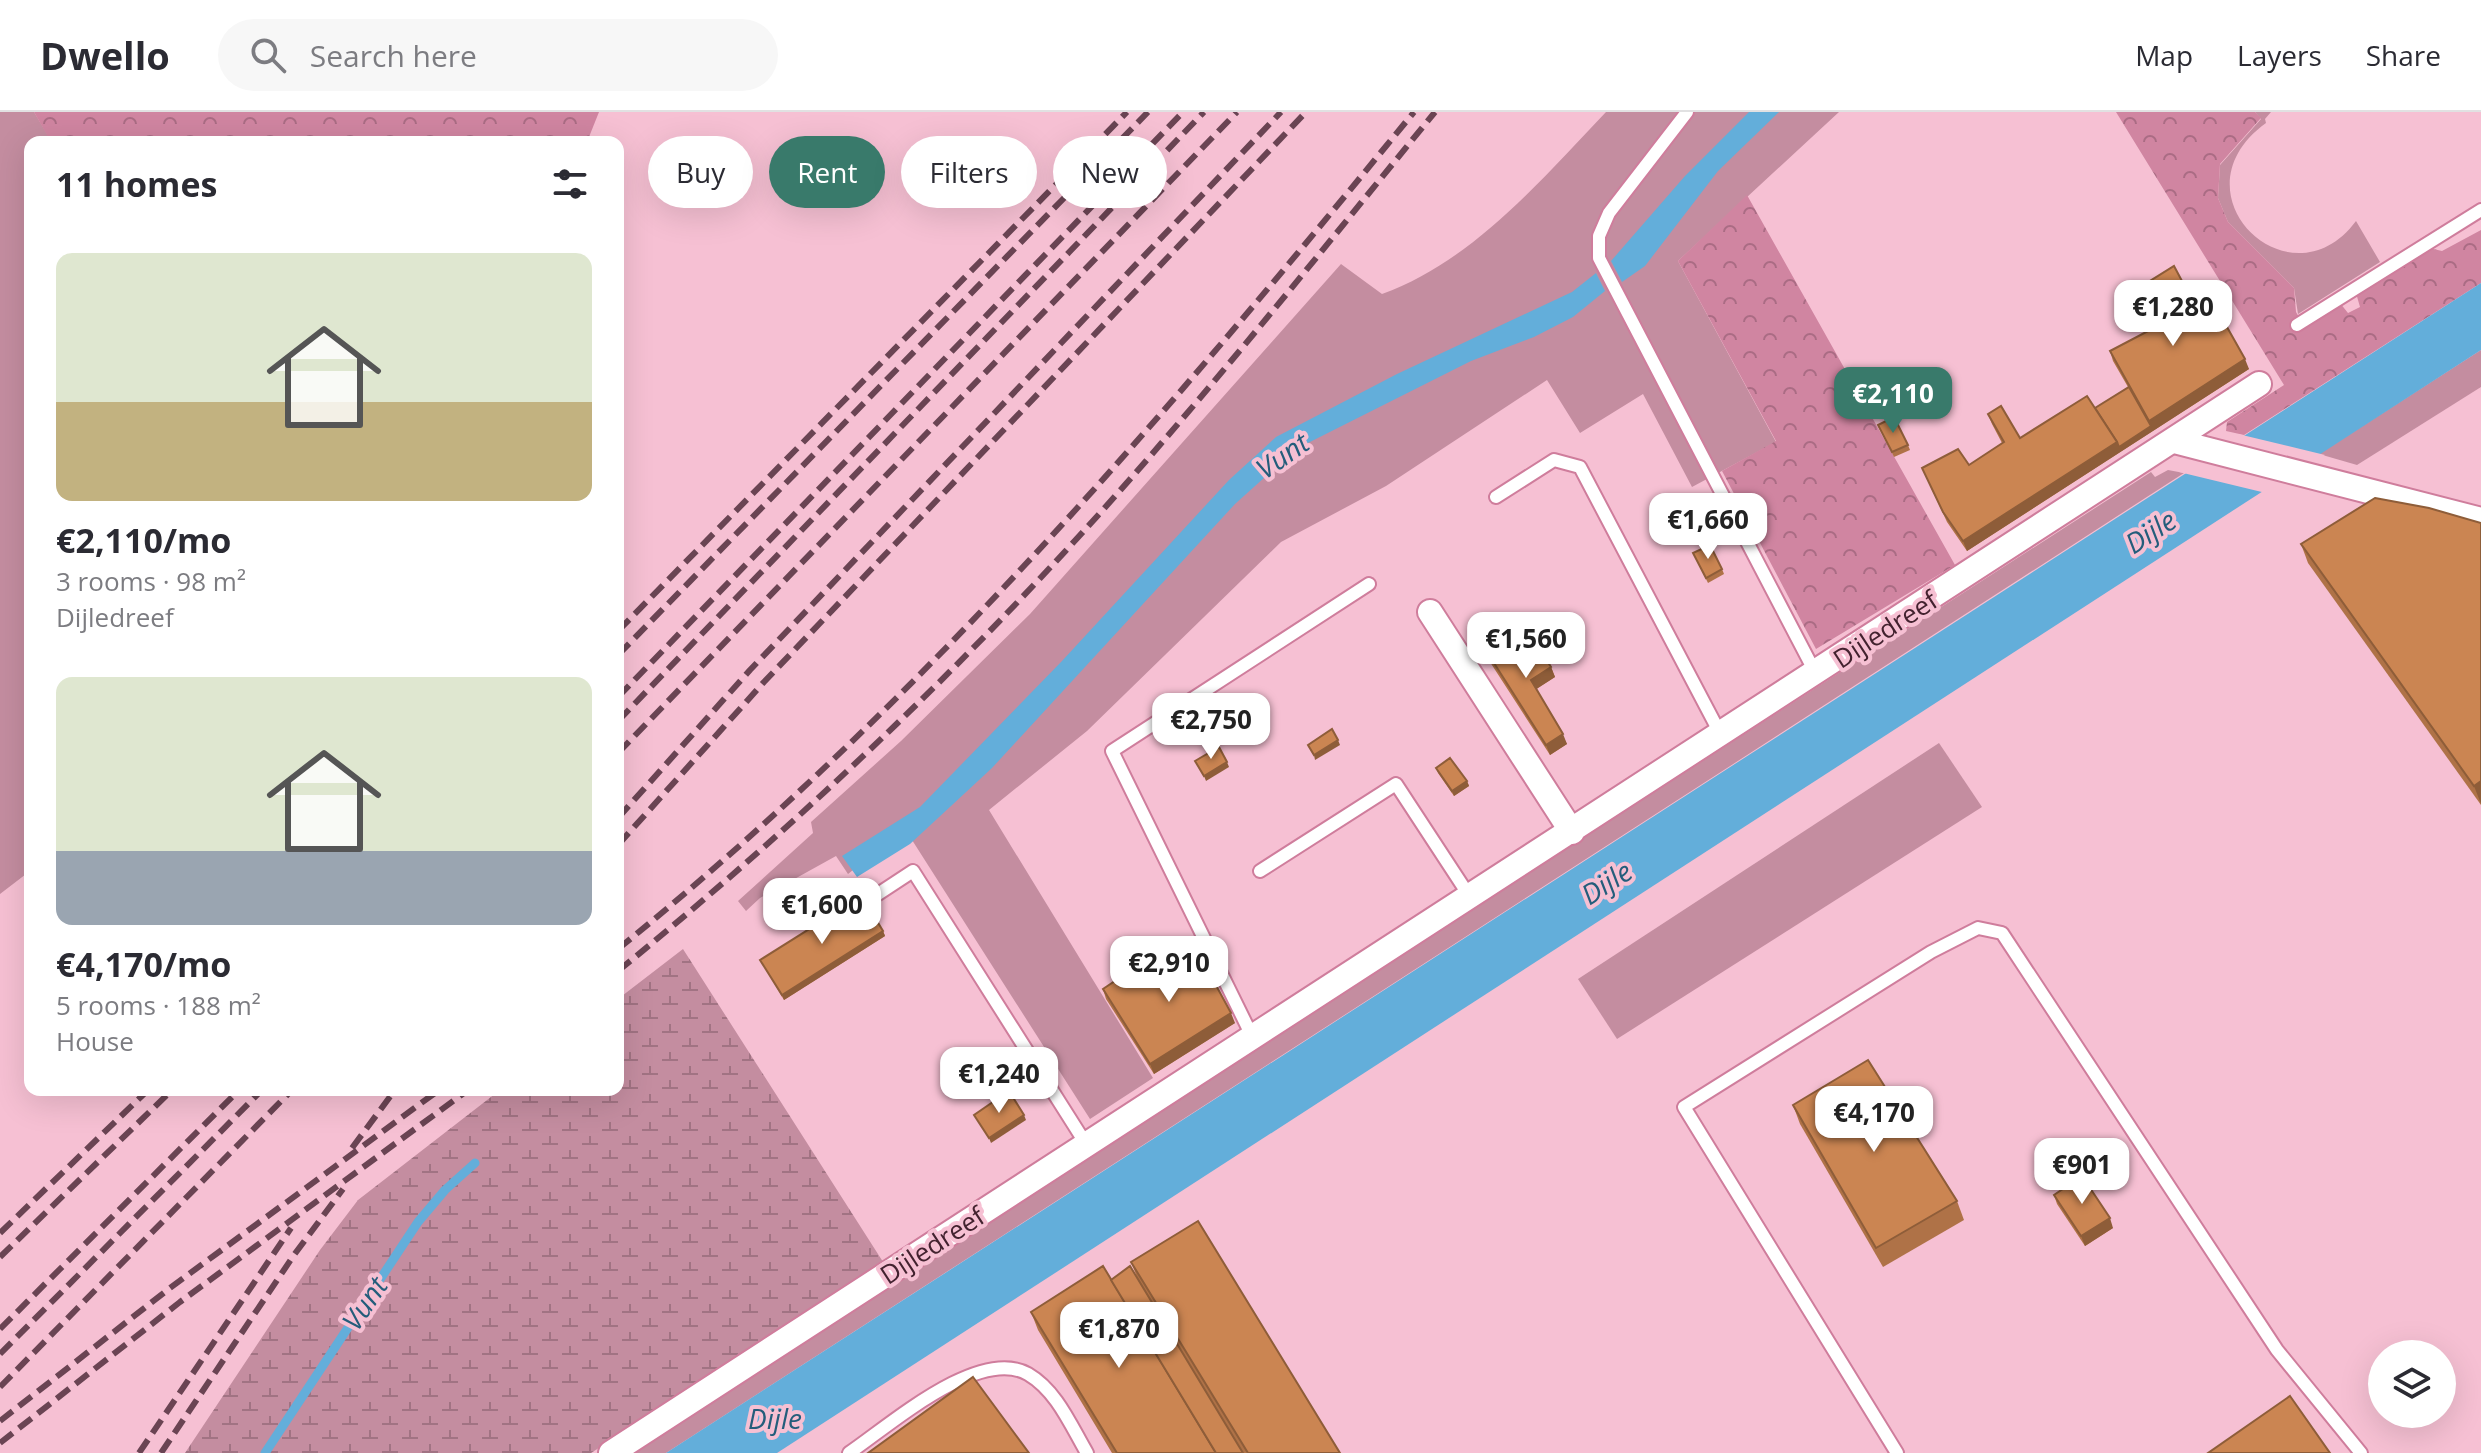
<!DOCTYPE html>
<meta charset="utf-8">
<style>
body{margin:0;font-family:"Open Sans",sans-serif;background:#f7f7f7;color:#2b2b33;height:100vh;display:flex;flex-direction:column;font-size:30px;white-space:nowrap}
*{box-sizing:border-box;margin:0}
p{font-size:26px;color:#7c7c81}
.icon{flex:none;width:44px;height:44px;fill:none;stroke:currentColor;stroke-width:2;stroke-linecap:round;stroke-linejoin:round}
.map{position:relative;flex:1;overflow:hidden}
.sheet{position:absolute;left:24px;top:24px;width:600px;height:960px;display:flex;flex-direction:column;background:#fff;border-radius:16px;box-shadow:0 8px 32px #0002}
.sheet>*{flex:none}
.banner{position:absolute;left:648px;top:24px;width:760px;height:72px;display:flex;gap:16px}
.tools{position:absolute;left:2368px;top:1228px;display:grid;gap:16px}
.tools a{display:grid;place-items:center;width:88px;height:88px;border-radius:50%;background:#fff;box-shadow:0 8px 32px #0002;font-size:40px}
.price{position:absolute;translate:-50% -68px;padding:0 18px;border-radius:16px;background:#fff;color:#222;font-size:26px;line-height:52px;filter:drop-shadow(0 2px 4px #0008)}
.price::after{content:'';position:absolute;left:50%;top:48px;width:24px;height:18px;margin-left:-12px;background:inherit;clip-path:polygon(0 0,100% 0,50% 100%)}
.price.current{background:#397a6b;color:#fff}
ul{padding:0;list-style:none}
li{display:grid;align-content:center;gap:16px;height:424px;padding:0 32px}
li span{display:grid;place-items:center;height:248px;border-radius:16px;color:#555}
li>.icon{margin-inline-start:auto}
span .icon{width:144px;height:144px;fill:#fffc;stroke-width:1}
li b{font-size:34px}
h2{display:flex;justify-content:space-between;align-items:center;height:96px;padding:0 32px;font-size:34px}
.chip{padding:0 28px;border-radius:36px;background:#fff;box-shadow:0 8px 32px #0002;font-size:28px;line-height:72px}
.chip.current{background:#397a6b;color:#fff}
header{display:flex;align-items:center;gap:48px;box-sizing:border-box;height:112px;padding:0 40px;background:#fff;border-bottom:2px solid #e1e1e2}
header strong{font-size:38px}
nav{display:flex;gap:44px;margin-inline-start:auto;font-size:28px}
.search{width:560px;height:72px;background:#f7f7f7;display:flex;align-items:center;gap:20px;box-sizing:border-box;padding:0 28px;border-radius:44px;color:#7c7c81;font-size:30px}
.map>svg:first-child{display:block}
</style>
<header>
<strong>Dwello</strong>
<div class="search"><svg class="icon" aria-label="search" viewBox="0 0 24 24"><circle cx="10" cy="10" r="6"/><path d="M15 15l6 6"/></svg>Search here</div>
<nav><a>Map</a><a>Layers</a><a>Share</a></nav>
</header>
<div class="map">
<svg width="2481" height="1341" viewBox="0 0 2481 1341">
<defs>
<pattern id="forest-crowns" width="20" height="18" patternUnits="userSpaceOnUse" patternTransform="scale(2)"><rect width="20" height="18" fill="#d085a1"/><path d="M2 6a3 3 0 1 1 6 0M12 15a3 3 0 1 1 6 0" fill="none" stroke="#aa6c84"/></pattern>
<pattern id="wetland-marsh" width="20" height="14" patternUnits="userSpaceOnUse" patternTransform="scale(2)"><rect width="20" height="14" fill="#c48da0"/><path d="M1 5h8M5 5V1M11 12h8M15 12V8" fill="none" stroke="#a17383"/></pattern>
</defs>
<rect width="100%" height="100%" fill="#f6c0d3"/>
<!-- green -->
<g fill="#c48da0">
<polygon points="0,0 34,0 52,30 30,30 30,759 0,782"/>
<path d="M1606 0H1839L1678 149 1776 330 1692 375 1643 282 1580 321 1547 268 1386 374 1281 430 1087 619 989 698 1153 966 1090 1007 905 717 848 762 836 744 760 786 746 799 738 789 813 721 811 710 901 629 1030 502 1341 152 1382 182C1473 149 1540 69 1606 0Z"/>
<path d="M2255 0H2271L2265 7 2266 11C2169 81 2290 198 2356 109L2380 150 2298 202 2294 176 2228 110 2218 86 2220 53 2261 7Z"/>
<polygon points="2481,238 2481,275 2357,353 2319,342"/>
<polygon points="2168,358 2184,361 666,1341 628,1341 2151,360 2155,365"/>
<polygon points="1939,631 1982,695 1617,927 1578,867"/>
</g>
<!-- forest -->
<g fill="url(#forest-crowns)">
<polygon points="34,0 599,0 587,30 51,30"/>
<polygon points="2116,0 2255,0 2261,6 2220,52 2218,86 2228,110 2294,176 2296,200 2304,214 2340,191 2348,201 2360,195 2356,181 2425,135 2442,139 2481,118 2481,171 2244,323 2226,319 2227,310 2284,273"/>
<polygon points="1747,83 1955,453 1816,537 1722,359 1776,329 1678,149"/>
</g>
<!-- wetland -->
<polygon fill="url(#wetland-marsh)" points="683,837 885,1153 591,1341 185,1341 320,1138 358,1088 500,978 618,978 618,887"/>
<!-- water -->
<g fill="#63aeda">
<polygon points="1749,0 1779,0 1718,59 1645,154 1622,170 1611,149 1685,64"/>
<polygon points="1596,161 1605,179 1573,205 1534,225 1471,249 1296,337 1235,392 992,656 910,732 857,765 842,744 920,695 1062,549 1229,368 1276,325 1397,262 1572,180"/>
<polygon points="2481,171 2481,238 777,1341 666,1341"/>
</g>
<!-- pier -->
<polygon fill="#f6c0d3" points="2238,322 2325,343 2266,381 2179,360"/>
<g fill="none" stroke-linecap="round" stroke-linejoin="round">
<!-- stream -->
<polyline stroke="#63aeda" stroke-width="9" points="265,1341 418,1110 445,1078 475,1051"/>
<defs>
<g id="lane">
<polyline points="1687,0 1609,101 1599,124 1599,146 1816,562"/>
<polyline points="2297,213 2481,98"/>
<polyline points="1496,385 1554,348 1580,355 1721,623"/>
<polyline points="1260,759 1396,672 1470,785"/>
<polyline points="878,782 913,759 1086,1032"/>
<polyline points="1252,924 1112,639 1369,472"/>
<path d="M849 1341C889 1314 979 1234 1028 1262 1057 1279 1071 1314 1087 1341"/>
<polyline points="1897,1341 1684,995 1931,840 1978,816 2002,821 2277,1238 2361,1341"/>
</g>
<g id="street">
<polyline points="2174,329 2481,408"/>
<polyline points="1430,500 1572,720"/>
<polyline points="611,1341 2259,272"/>
</g>
</defs>
<!-- lane casing -->
<use href="#lane" stroke="#cf7d9c" stroke-width="16"/>
<!-- street casing -->
<use href="#street" stroke="#cf7d9c" stroke-width="28"/>
<!-- lane -->
<use href="#lane" stroke="#fff" stroke-width="12"/>
<!-- street -->
<use href="#street" stroke="#fff" stroke-width="24"/>
<!-- rail -->
<g stroke="#6a4453" stroke-width="6" stroke-dasharray="16 8" stroke-linecap="butt">
<polyline points="618,519 1127,0"/>
<polyline points="618,543 1148,0"/>
<polyline points="618,585 1183,0"/>
<polyline points="618,609 1204,0"/>
<polyline points="618,641 1237,0"/>
<polyline points="618,706 750,558 1281,0"/>
<polyline points="618,733 764,570 1306,0"/>
<path d="M618 837C923 590 1167 302 1414 0"/>
<path d="M618 859C793 717 959 559 1109 391 1222 264 1328 131 1435 0"/>
<polyline points="352,1036 395,978"/>
<polyline points="0,1121 148,978"/>
<polyline points="0,1145 172,978"/>
<polyline points="0,1217 239,978"/>
<polyline points="0,1242 262,978"/>
<polyline points="0,1275 292,978"/>
<polyline points="0,1309 170,1176 439,978"/>
<polyline points="0,1331 180,1190 468,978"/>
<polyline points="139,1341 291,1116"/>
<polyline points="161,1341 294,1143 343,1077"/>
</g>
</g>
<!-- wall -->
<g fill="#af7247">
<polygon points="2134,179 2208,218 2249,257 1967,439 1947,410 1922,356 1969,353 2002,331 1992,312 1988,302 2020,326 2095,296 2128,275 2113,249 2110,239 2151,217"/>
<polygon points="1878,313 1908,333 1910,338 1894,345"/>
<polygon points="2481,411 2481,693 2308,451 2301,432"/>
<polygon points="1693,441 1722,457 1724,462 1708,471"/>
<polygon points="1487,540 1551,555 1555,565 1536,577 1567,632 1550,643 1490,550"/>
<polygon points="1436,656 1467,669 1469,674 1454,684 1438,661"/>
<polygon points="883,819 885,824 784,888 760,848"/>
<polygon points="1123,875 1235,911 1154,962 1106,887 1103,877"/>
<polygon points="1793,993 1957,1089 1964,1108 1883,1155 1800,1012"/>
<polygon points="2054,1083 2113,1116 2085,1134 2057,1092"/>
<polygon points="1131,1150 1340,1341 1112,1341 1038,1218 1031,1200 1111,1168 1137,1165"/>
</g>
<!-- shaded-wall -->
<g fill="#8e5d39">
<polygon points="2245,247 2249,257 1967,439 1963,429 2117,330 2151,314 2149,309"/>
<polygon points="1551,555 1555,565 1535,578 1531,568"/>
<polygon points="1563,622 1567,632 1550,643 1546,633"/>
<polygon points="1338,628 1340,633 1315,648 1314,643"/>
<polygon points="1227,650 1229,655 1206,669 1204,664"/>
<polygon points="1467,669 1469,674 1454,684 1452,679"/>
<polygon points="2481,669 2481,692 2474,674"/>
<polygon points="883,819 885,824 784,888 782,883"/>
<polygon points="1231,901 1235,911 1154,962 1150,952"/>
<polygon points="1024,1003 1026,1008 991,1031 989,1026"/>
<polygon points="2110,1106 2113,1116 2085,1134 2081,1124"/>
</g>
<!-- building -->
<g fill="#cb8552" stroke="#8e5d39" stroke-width="2">
<polygon points="2174,154 2208,218 2223,208 2245,247 2149,309 2110,239 2152,217 2134,179"/>
<polygon points="2129,275 2151,314 2119,335 2117,330 2095,296"/>
<polygon points="2087,284 2117,330 1963,429 1943,400 1922,356 1958,337 1969,353 2004,330 1988,302 2001,294 2020,326"/>
<polygon points="1894,305 1908,333 1892,340 1878,313"/>
<polygon points="2375,386 2429,396 2481,411 2481,669 2474,674 2301,432"/>
<polygon points="1710,433 1722,457 1706,466 1693,441"/>
<polygon points="1526,515 1551,555 1531,568 1563,622 1546,633 1487,540"/>
<polygon points="1332,617 1338,628 1314,643 1308,633"/>
<polygon points="1219,635 1227,650 1204,664 1195,649"/>
<polygon points="1450,646 1467,669 1452,679 1436,656"/>
<polygon points="862,784 883,819 782,883 760,848"/>
<polygon points="1193,831 1231,901 1150,952 1103,877 1118,867 1123,875"/>
<polygon points="1868,948 1957,1089 1876,1136 1793,993"/>
<polygon points="1009,979 1024,1003 989,1026 974,1003"/>
<polygon points="2082,1064 2110,1106 2081,1124 2054,1083"/>
<polygon points="1198,1109 1340,1341 1248,1341 1131,1150"/>
<polygon points="1103,1154 1216,1341 1117,1341 1031,1200"/>
<polygon points="1130,1154 1243,1341 1216,1341 1111,1168"/>
<polygon points="973,1265 1029,1341 868,1341"/>
<polygon points="2290,1284 2330,1341 2208,1341"/>
</g>
<g text-anchor="middle" dominant-baseline="central" stroke-width="8" stroke-linejoin="round" paint-order="stroke">
<!-- street labels -->
<g font-size="26" fill="#43222f" stroke="#f6c0d3">
<text transform="translate(1885 517) rotate(-33)">Dijledreef</text>
<text transform="translate(932 1133) rotate(-33)">Dijledreef</text>
</g>
<!-- water labels -->
<g font-size="28" font-style="italic" fill="#245d7b" stroke="#f6c0d3">
<text transform="translate(1282 343) rotate(-35)">Vunt</text>
<text transform="translate(2150 419) rotate(-33)">Dijle</text>
<text transform="translate(1606 770) rotate(-33)">Dijle</text>
<text transform="translate(364 1191) rotate(-56)">Vunt</text>
<text x="775" y="1306">Dijle</text>
</g>
</g>
</svg>
<div class="tools">
<a><svg class="icon" aria-label="layers" viewBox="0 0 24 24"><path d="M12 4l9 5-9 5-9-5zM3 14l9 5 9-5"/></svg></a>
</div>
<b class="price" style="left:2173px;top:236px">€1,280</b>
<b class="price current" style="left:1893px;top:323px">€2,110</b>
<b class="price" style="left:1708px;top:449px">€1,660</b>
<b class="price" style="left:1526px;top:568px">€1,560</b>
<b class="price" style="left:1211px;top:649px">€2,750</b>
<b class="price" style="left:822px;top:834px">€1,600</b>
<b class="price" style="left:1169px;top:892px">€2,910</b>
<b class="price" style="left:999px;top:1003px">€1,240</b>
<b class="price" style="left:1874px;top:1042px">€4,170</b>
<b class="price" style="left:2082px;top:1094px">€901</b>
<b class="price" style="left:1119px;top:1258px">€1,870</b>
<div class="banner">
<a class="chip">Buy</a>
<a class="chip current">Rent</a>
<a class="chip">Filters</a>
<a class="chip">New</a>
</div>
<section class="sheet">
<h2>11 homes<svg class="icon" aria-label="filters" viewBox="0 0 24 24"><path d="M4 7h16M4 17h16"/><circle cx="9" cy="7" r="2"/><circle cx="15" cy="17" r="2"/></svg></h2>
<ul>
<li><span style="background:linear-gradient(#dfe7d0 60%,#c2b280 0)"><svg class="icon" aria-label="home" viewBox="0 0 24 24"><path d="M3 11l9-7 9 7M6 9v11h12V9"/></svg></span><div><b>€2,110/mo</b><p>3 rooms · 98 m²</p><p>Dijledreef</p></div></li>
<li><span style="background:linear-gradient(#dfe7d0 70%,#9aa5b1 0)"><svg class="icon" aria-label="home" viewBox="0 0 24 24"><path d="M3 11l9-7 9 7M6 9v11h12V9"/></svg></span><div><b>€4,170/mo</b><p>5 rooms · 188 m²</p><p>House</p></div></li>
</ul>
</section>
</div>
